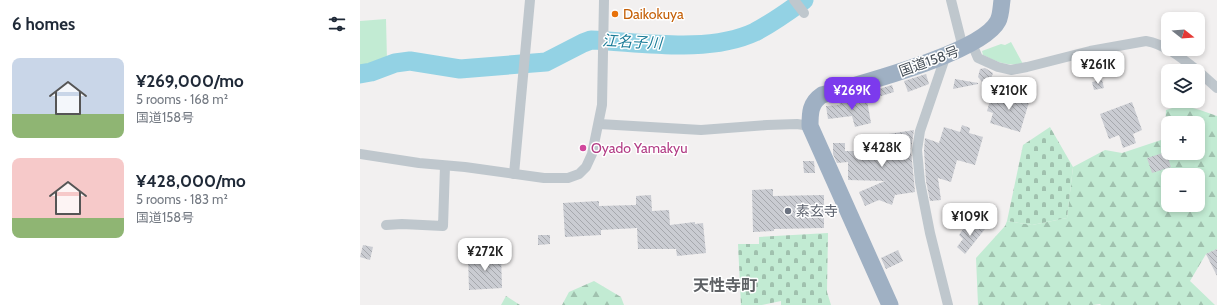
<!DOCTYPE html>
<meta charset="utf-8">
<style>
body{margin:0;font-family:Cabin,"Noto Sans JP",sans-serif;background:#f6f6f7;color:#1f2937;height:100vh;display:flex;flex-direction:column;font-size:15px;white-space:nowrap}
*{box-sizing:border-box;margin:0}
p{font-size:13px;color:#747a83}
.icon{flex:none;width:22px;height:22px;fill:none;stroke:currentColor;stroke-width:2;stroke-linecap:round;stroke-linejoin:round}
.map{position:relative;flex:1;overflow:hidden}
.details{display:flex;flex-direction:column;background:#fff;width:360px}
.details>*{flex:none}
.needle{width:26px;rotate:107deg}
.controls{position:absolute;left:801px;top:12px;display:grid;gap:8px}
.controls a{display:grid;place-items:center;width:44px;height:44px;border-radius:8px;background:#fff;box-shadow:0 2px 6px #0003;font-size:20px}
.price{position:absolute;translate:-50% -34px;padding:0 9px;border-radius:8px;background:#fff;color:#222;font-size:13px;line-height:26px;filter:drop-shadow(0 1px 2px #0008)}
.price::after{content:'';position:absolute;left:50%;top:24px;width:12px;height:9px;margin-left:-6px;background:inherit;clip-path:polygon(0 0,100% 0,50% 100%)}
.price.selected{background:#7c3aed;color:#fff}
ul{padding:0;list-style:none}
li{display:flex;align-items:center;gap:12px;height:100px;padding:0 12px}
li span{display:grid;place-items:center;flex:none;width:112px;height:80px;border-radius:8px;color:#555}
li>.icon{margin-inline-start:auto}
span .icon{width:48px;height:48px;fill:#fffc;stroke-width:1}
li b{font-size:17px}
h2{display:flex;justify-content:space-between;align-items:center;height:48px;padding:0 12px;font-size:17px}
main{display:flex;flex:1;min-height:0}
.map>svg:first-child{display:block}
</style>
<main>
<section class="details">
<h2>6 homes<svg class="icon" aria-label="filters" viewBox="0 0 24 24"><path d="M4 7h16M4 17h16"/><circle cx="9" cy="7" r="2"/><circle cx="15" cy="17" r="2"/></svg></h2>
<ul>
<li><span style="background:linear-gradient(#c9d6e8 70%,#8fb573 0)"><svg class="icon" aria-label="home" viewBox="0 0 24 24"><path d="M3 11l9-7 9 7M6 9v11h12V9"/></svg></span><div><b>¥269,000/mo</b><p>5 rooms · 168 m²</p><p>国道158号</p></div></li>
<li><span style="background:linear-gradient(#f6c9c9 75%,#8fb573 0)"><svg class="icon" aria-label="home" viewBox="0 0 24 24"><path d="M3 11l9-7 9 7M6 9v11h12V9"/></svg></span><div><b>¥428,000/mo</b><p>5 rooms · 183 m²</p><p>国道158号</p></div></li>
</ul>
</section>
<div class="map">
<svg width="857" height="305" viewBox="0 0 857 305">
<defs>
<pattern id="forest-firs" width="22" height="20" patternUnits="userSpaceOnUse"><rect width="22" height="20" fill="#c2ebd3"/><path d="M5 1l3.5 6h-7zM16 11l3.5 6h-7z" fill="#a0c1ae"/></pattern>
<pattern id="cemetery-stones" width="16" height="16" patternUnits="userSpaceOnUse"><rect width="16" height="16" fill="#c2ebd3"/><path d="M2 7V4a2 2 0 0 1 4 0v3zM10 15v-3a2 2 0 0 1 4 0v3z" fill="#a0c1ae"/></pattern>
<pattern id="building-back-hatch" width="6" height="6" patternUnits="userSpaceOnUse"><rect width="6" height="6" fill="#caccd2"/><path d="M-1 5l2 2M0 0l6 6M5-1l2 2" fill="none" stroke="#a6a8ad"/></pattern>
</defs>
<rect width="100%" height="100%" fill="#f2f0f0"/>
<!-- forest -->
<g fill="url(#forest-firs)" fill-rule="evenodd">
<path d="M822 105 840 110 857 116V249L846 254 830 281 855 305H741L740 304 733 305H618L616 258 645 226 647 221 672 225 707 218 713 167 745 150 762 153 807 138 805 130 806 110ZM808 123H838V153H808ZM808 175H838V205H808Z"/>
<polygon points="234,281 261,297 264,305 202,305 209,292"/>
<polygon points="146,296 160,305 141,305"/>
</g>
<!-- cemetery -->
<g fill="url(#cemetery-stones)">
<polygon points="690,127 713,167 707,218 672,225 647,221 663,145"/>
<polygon points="468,233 467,292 471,305 421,305 421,301 402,305 381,305 378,244 399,244 399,237"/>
</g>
<!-- green -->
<g fill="#c2ebd3">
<polygon points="26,19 27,60 0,69 0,21"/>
<path d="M651 42 663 64C645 66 638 62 623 55L622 51 641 44 645 45Z"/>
</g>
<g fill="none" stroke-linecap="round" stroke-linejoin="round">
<!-- river -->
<path stroke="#93d2e4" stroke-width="19" d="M0 74 11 72 35 63 50 61 100 69 186 62 223 43 231 40C282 42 348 54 395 32 412 23 429 11 444 0"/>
</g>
<!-- building -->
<g fill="url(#building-back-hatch)">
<polygon points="625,68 633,73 630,81 623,83 618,77 620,69"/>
<polygon points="566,74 569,84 548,92 544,81"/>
<polygon points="595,79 618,83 618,84 593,89"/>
<polygon points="742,80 744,88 734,90 732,82"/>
<polygon points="532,85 534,92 518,97 516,90"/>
<polygon points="640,90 670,99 660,132 630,123 633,113 627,111 631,97 637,99"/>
<polygon points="506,95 511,123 495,127 492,116 468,119 466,106 480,105 479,101"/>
<polygon points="772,102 782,130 773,134 776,143 763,148 759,135 749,139 740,114"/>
<polygon points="602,125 610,128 609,133 623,137 615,165 597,160 591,182 578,178 581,200 570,201 566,181 564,150 565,138 579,143 584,127 600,132"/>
<polygon points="554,130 551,150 555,192 535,195 532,205 519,200 505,206 499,192 525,181 488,180 488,162 477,163 473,154 473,143 485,143 485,151 506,151 505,156 525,156 523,142 529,141 529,134"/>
<polygon points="806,152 811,167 792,173 787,158"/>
<polygon points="443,161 454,161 455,173 444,173"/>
<polygon points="413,189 413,196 464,195 464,228 414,229 414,231 393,232 392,190"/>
<polygon points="291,195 292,211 309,210 310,225 335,222 335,224 343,223 346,253 317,256 316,249 278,249 277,228 241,230 241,235 205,237 203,203 239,201 239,206 276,205 276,196"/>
<polygon points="616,222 625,229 605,254 597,247 603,239 599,235 606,225 611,229"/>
<polygon points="178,235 190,235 190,244 178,245"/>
<polygon points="3,245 13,247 10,260 0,257"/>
<polygon points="857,249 857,276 846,254"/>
<polygon points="538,250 543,261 526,269 521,258"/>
<polygon points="141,255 142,288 109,290 108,256"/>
</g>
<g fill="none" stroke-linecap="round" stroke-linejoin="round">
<!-- minor -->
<g stroke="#bfc7cd" stroke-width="10">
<polyline points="434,0 444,13"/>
<polyline points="591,0 603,48"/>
<path d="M612 44 618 58 638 67 651 70 667 67 730 51 786 41C805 44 823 59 838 71"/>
<polyline points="586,55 560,131 557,150 560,182 570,233 588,305"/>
<polyline points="838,71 857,88"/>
<polyline points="239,124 341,130 407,125 437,124 450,126"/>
<polyline points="0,154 59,163 105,167 184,178 208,178 219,174 226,167 232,154 242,105 244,0"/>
<polyline points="154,174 170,0"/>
<polyline points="26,225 42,224 83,226 85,166"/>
</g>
<!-- trunk -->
<path stroke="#9fb0c3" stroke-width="17" d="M530 305 450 126C450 113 450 103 462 95 498 84 622 53 638 21 641 15 641 7 642 0"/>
</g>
<!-- markers -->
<circle fill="#e8710a" stroke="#fff" stroke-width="1.5" cx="255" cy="14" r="4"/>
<circle fill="#d1479c" stroke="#fff" stroke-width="1.5" cx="223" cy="148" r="4"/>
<circle fill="#6b7280" stroke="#fff" stroke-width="1.5" cx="428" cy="211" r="4"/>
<g text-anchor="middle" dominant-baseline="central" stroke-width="3" stroke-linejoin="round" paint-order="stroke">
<!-- food labels -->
<g font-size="14" fill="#c56008" stroke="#fff" text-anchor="start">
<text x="263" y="14">Daikokuya</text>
</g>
<!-- street labels -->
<g font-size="14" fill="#49525b" stroke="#fff">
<text transform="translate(569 61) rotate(-20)">国道158号</text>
</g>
<!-- hotel labels -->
<g font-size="14" fill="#b23c85" stroke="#fff" text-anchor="start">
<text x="231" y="148">Oyado Yamakyu</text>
</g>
<!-- worship labels -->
<g font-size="14" fill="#5b616d" stroke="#fff" text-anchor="start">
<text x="436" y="211">素玄寺</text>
</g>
<!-- water labels -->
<g font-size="15" font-style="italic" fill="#197b97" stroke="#fff">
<text transform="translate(272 42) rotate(3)">江名子川</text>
</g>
<!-- quarter labels -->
<g font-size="16" font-weight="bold" fill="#5d6064" stroke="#fff">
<text x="365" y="285">天性寺町</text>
</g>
</g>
</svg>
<div class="controls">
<a><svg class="needle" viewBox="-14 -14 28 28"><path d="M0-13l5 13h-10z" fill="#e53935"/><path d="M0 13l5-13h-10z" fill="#747a83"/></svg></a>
<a><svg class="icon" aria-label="layers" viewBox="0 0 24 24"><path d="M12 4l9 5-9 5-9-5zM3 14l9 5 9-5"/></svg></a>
<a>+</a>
<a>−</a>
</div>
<b class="price" style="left:738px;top:85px">¥261K</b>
<b class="price selected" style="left:492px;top:111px">¥269K</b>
<b class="price" style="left:649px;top:111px">¥210K</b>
<b class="price" style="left:522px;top:168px">¥428K</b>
<b class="price" style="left:610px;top:237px">¥109K</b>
<b class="price" style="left:125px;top:272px">¥272K</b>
</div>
</main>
